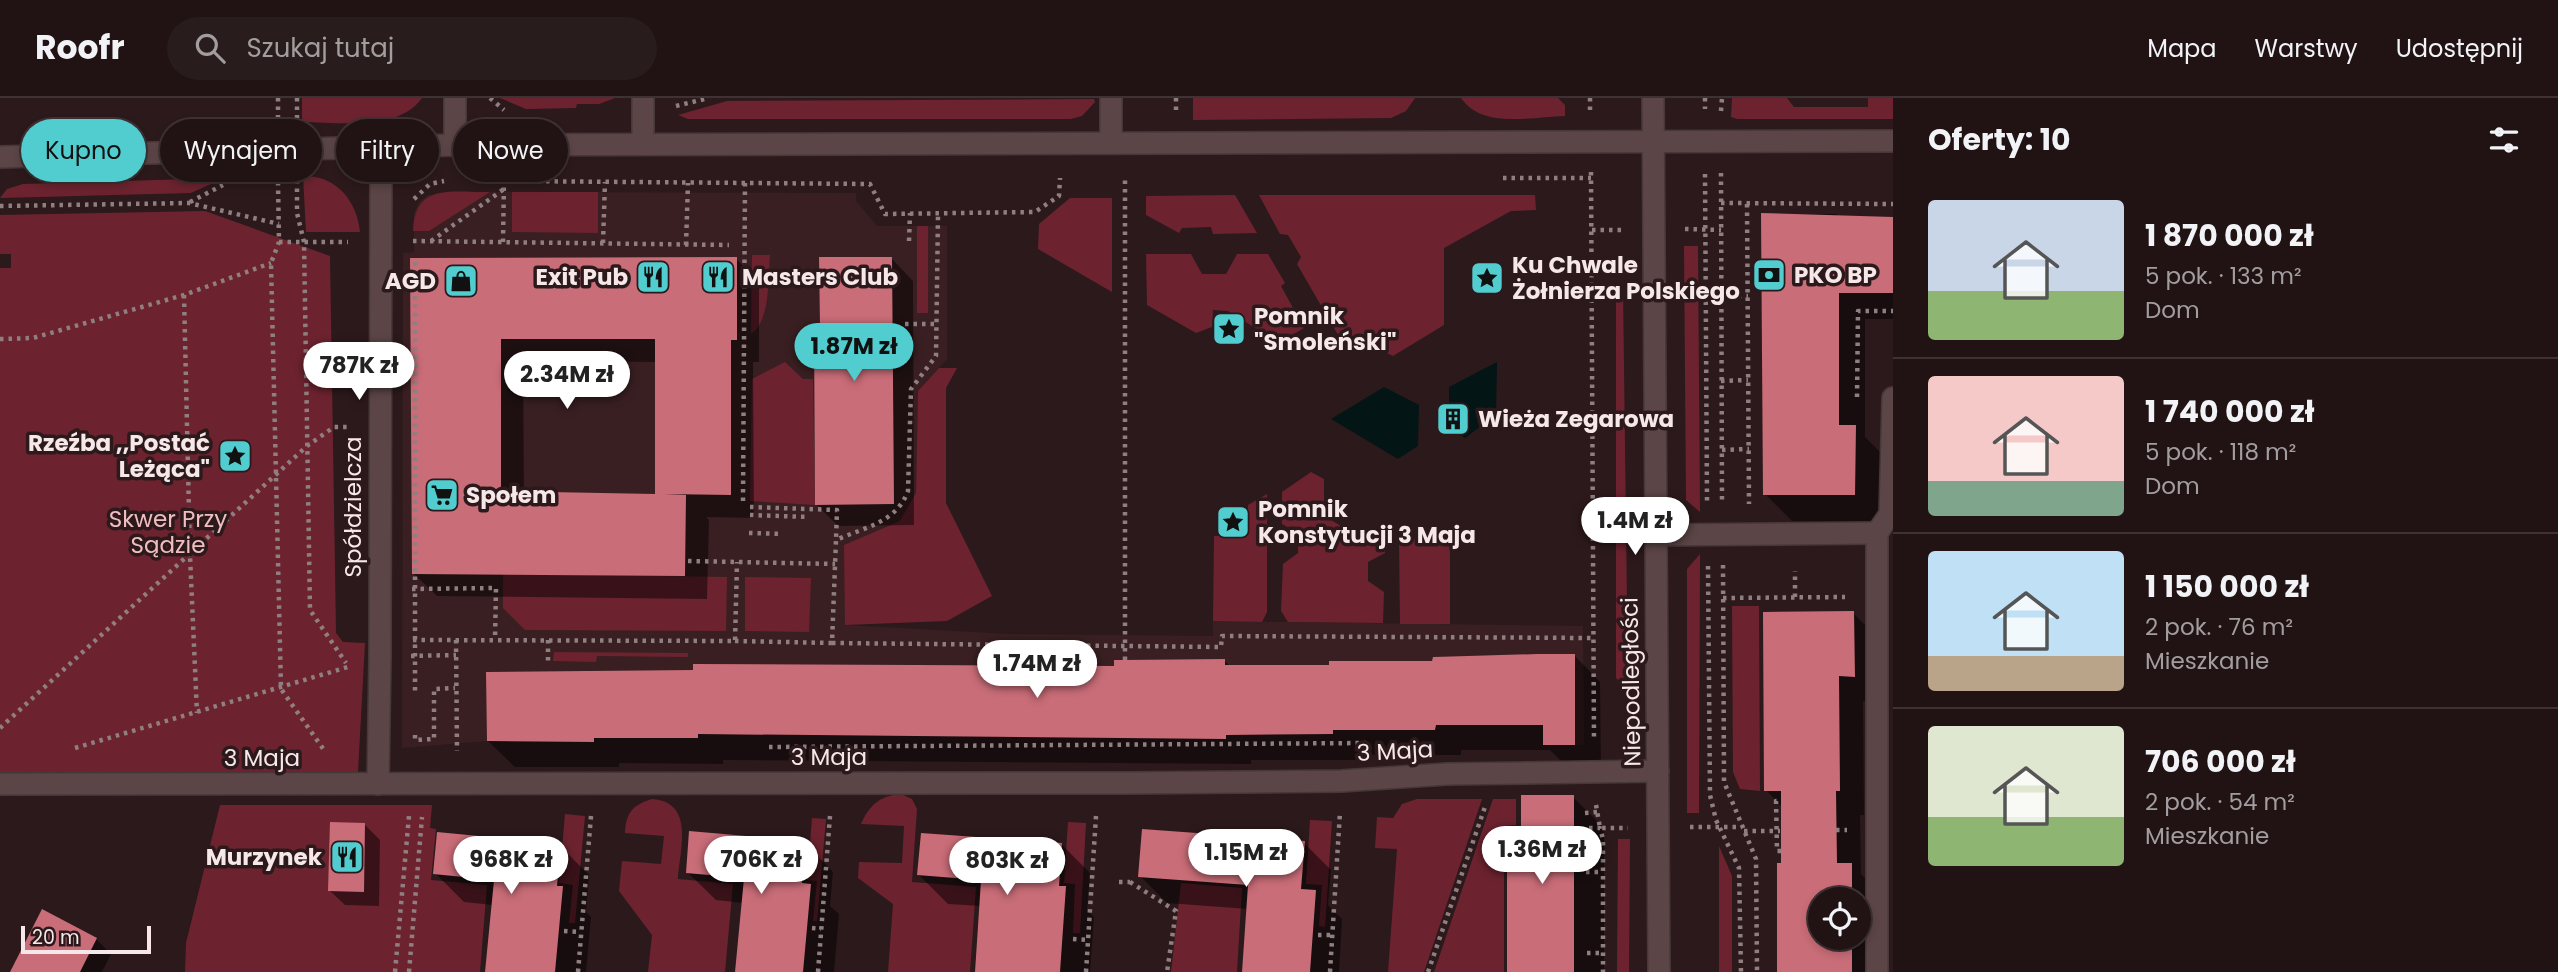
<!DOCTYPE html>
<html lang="pl">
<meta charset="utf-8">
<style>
body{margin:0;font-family:Poppins,sans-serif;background:#291c1d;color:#f1f3f6;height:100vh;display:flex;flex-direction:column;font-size:26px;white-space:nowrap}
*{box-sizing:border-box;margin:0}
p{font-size:23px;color:#a29ea0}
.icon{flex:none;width:38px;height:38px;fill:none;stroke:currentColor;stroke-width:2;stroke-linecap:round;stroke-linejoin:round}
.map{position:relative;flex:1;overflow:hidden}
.side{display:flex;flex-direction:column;background:#211314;width:665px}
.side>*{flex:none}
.top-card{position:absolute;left:21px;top:21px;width:665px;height:63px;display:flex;gap:14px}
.controls{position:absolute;left:1808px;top:789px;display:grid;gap:14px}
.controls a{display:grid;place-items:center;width:63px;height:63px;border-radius:50%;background:#211314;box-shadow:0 4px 10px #0003,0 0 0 2px #3e3234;font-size:35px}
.scale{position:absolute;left:21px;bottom:18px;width:130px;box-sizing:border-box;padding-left:7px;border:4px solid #f6e8e9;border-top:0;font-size:19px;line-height:24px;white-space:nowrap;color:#f6e8e9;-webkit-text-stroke:5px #2c191b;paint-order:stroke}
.price{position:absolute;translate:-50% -60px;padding:0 16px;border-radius:24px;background:#fff;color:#222;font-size:23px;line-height:46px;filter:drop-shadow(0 2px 4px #0008)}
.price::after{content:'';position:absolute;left:50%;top:42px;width:21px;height:16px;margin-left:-10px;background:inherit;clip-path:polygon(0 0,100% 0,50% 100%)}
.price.current{background:#52cdcf;color:#111}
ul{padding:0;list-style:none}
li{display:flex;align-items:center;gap:21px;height:175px;padding:0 35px}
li+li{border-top:2px solid #3e3234}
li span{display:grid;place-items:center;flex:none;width:196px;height:140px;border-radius:7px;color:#555}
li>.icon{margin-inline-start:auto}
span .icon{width:84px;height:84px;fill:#fffc;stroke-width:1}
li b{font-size:30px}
h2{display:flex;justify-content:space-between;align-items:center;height:84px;padding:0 35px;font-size:30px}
.chip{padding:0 24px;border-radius:32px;background:#211314;box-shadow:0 4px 10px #0003,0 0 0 2px #3e3234;font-size:24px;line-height:63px}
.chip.current{background:#52cdcf;color:#111}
header{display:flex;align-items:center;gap:42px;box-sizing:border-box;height:98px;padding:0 35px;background:#211314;border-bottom:2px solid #3e3234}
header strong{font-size:33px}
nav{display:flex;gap:38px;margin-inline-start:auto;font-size:24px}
.search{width:490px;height:63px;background:#291c1d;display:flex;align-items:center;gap:18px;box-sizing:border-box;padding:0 24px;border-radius:38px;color:#a29ea0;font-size:26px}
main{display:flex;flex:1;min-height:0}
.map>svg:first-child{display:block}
</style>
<header>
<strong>Roofr</strong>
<div class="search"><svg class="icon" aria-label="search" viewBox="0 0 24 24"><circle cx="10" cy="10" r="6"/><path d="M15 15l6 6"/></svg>Szukaj tutaj</div>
<nav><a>Mapa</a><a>Warstwy</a><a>Udostępnij</a></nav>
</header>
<main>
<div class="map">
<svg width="1893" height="874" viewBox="0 0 1893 874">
<rect width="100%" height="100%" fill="#2c191b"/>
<!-- built -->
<polygon fill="#391f21" points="490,94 856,95 856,103 877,128 947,128 947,261 918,293 916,395 901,423 845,447 845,527 1010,536 1213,538 1213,523 1583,528 1584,647 1543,647 1542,556 1537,556 1433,559 1432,563 1330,563 1329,567 1225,567 1225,561 1126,561 1114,562 1114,568 693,566 693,572 487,574 487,643 402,650 403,155 414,154 414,115 419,104 428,97"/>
<!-- green -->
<g fill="#6c232f">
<path d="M302 0H422C398 34 339 24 302 24Z"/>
<polygon points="500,0 615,0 599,6 577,6 576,10 526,11"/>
<polygon points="1193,0 1415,0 1406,13 1391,20 1193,22"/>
<path d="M1461 0H1558L1565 7V18C1531 19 1482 31 1461 0Z"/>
<polygon points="1732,0 1787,0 1794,9 1868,9 1868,0 1893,0 1893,21 1737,21 1731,19"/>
<polygon points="1094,1 1095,4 1082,18 1071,21 688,21 678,17 727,3"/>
<path d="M303 78C336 77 357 103 360 134H306Z"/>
<polygon points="224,80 191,95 0,100 7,91 23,86"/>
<path d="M490 94 429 133H413C415 84 452 95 490 94Z"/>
<polygon points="512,94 598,94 598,135 512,134"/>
<polygon points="1235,97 1257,135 1213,136 1211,129 1182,130 1179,135 1146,117 1146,98"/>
<polygon points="1259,97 1535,97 1536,112 1511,113 1444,150 1444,227 1393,258 1346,235 1338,237 1297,166 1301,159 1288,137 1280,136"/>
<polygon points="1070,100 1112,100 1112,194 1038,151 1039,126"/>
<polygon points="205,113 330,158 336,535 343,544 365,545 358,674 353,677 0,677 0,170 11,170 11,156 0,156 0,117"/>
<rect x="917" y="128" width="11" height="87"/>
<polygon points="1684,148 1698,148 1700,414 1686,402"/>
<polygon points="1146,156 1191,156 1202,176 1226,176 1237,156 1268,156 1285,185 1281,188 1304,230 1279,245 1228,213 1213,212 1212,229 1196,235 1147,207"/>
<path d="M752 157H770C768 180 771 222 751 236Z"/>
<polygon points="1623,189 1628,584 1622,585 1616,580 1616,194"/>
<polygon points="785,264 803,281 813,281 815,407 750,403 752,281"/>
<polygon points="939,270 957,270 946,290 946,405 992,498 947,523 845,527 844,447 900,423 916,395 918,293"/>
<polygon points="1311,374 1324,381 1324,418 1365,442 1385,442 1385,455 1368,464 1368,483 1384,494 1383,525 1288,524 1281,513 1283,466 1298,455 1298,435 1282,426 1282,394"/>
<polygon points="1267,396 1267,514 1262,524 1213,523 1214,438 1247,437 1248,407"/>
<polygon points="1399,441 1440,441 1450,446 1450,526 1400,526"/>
<polygon points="1700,456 1699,715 1687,715 1687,471"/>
<polygon points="503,476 727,479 726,533 525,532 503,510"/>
<polygon points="745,479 811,480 809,534 745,533"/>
<polygon points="1732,508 1759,508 1760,693 1740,691 1733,674"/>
<polygon points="554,554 688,555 688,559 597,558 596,564 553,563"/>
<path d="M901 696 912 701 917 711 912 784 976 789 970 874H888L893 806 858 780 859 764 902 765 904 728 861 726C870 707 879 698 901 696Z"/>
<path d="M652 701C695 704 680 751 678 781L733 786 725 874H648L652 837 619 793 622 763 661 766 664 738 625 735C626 714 633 707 652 701Z"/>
<polygon points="1417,701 1482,701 1424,874 1388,874 1397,751 1375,750 1377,719 1393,720 1402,706"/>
<polygon points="1493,701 1516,701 1516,727 1504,728 1504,874 1434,874"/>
<polygon points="220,707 432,707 430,730 436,731 431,782 487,787 480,874 185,874 186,845"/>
<polygon points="565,716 585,718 575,825 569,825 573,787 559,785"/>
<polygon points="812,720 826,721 817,823 813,823 817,783 807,782"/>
<polygon points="1310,722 1332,723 1325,829 1319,828 1322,787 1306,786"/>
<polygon points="1068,724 1086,725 1080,835 1073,835 1075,786 1064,785"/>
<polygon points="1618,741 1630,741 1629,874 1617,874"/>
<polygon points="1719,748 1732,778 1732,874 1719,874"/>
<polygon points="1181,785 1242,790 1237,874 1171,874"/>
</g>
<!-- water -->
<g fill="#041515">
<polygon points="1497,264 1496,317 1465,340 1448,328 1456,328 1457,316 1449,315 1449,289"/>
<polygon points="1384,289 1419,307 1418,348 1398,361 1331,321"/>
</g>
<!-- shadow -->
<g fill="#0007" fill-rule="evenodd">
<polygon points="1836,116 1840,120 1893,120 1893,221 1865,221 1865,339 1882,356 1882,424 1792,423 1765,396 1763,117"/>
<path d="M412 161H736L759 184V264H753L754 420 706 419 709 422 707 501 437 498 413 475ZM523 263 657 264V398L524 396Z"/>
<polygon points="892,161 913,183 914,427 838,428 816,406"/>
<path d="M1853 515 1878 540 1879 603H1863L1864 717H1860L1861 776 1876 792V874H1779L1783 710 1766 692ZM1820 802H1858V840H1820Z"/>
<polygon points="1574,557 1600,584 1601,672 1571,673 1550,652 1461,652 1461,657 1358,657 1359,662 1251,662 1251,666 723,662 723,666 619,665 619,669 515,669 488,643 1116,569 1225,563 1231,569 1331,569"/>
<polygon points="1573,699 1604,730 1604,874 1508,874 1523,732"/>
<polygon points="365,727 380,742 379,808 345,807 329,792"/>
<polygon points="805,745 833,774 830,808 839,816 834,874 737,874 743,805 716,802 687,774"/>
<polygon points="1304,745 1331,772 1328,807 1342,821 1339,874 1243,874 1248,811 1167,805 1140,778"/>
<polygon points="1061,746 1090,775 1087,812 1094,819 1090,874 977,874 981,808 948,806 919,777"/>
<polygon points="560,748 589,777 586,814 591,819 586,874 487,874 493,807 464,804 435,775"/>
<polygon points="96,841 111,856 102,874 12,874"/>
</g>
<!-- building -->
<g fill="#c96d78" fill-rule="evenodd">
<polygon points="1761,115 1893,119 1893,195 1839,195 1839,327 1856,327 1855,397 1763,397"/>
<path d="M737 159V242H731V397L664 396 686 397 685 478 412 476 410 160ZM501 241H655V396L501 393Z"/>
<polygon points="819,159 892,159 894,406 815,407 814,228 820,228"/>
<polygon points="1854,513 1855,579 1839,578 1840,693 1836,693 1837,765 1852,765 1852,802 1820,802 1820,840 1852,840 1852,874 1777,874 1777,765 1781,765 1781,693 1764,693 1763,514"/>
<polygon points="1537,556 1575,556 1575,647 1543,647 1543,627 1436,627 1435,632 1333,632 1333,636 1226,637 1226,641 698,636 698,640 594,640 594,644 487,643 486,574 693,572 693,566 1114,568 1114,562 1225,561 1225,567 1329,567 1329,563 1432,563 1433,559"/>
<polygon points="1521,697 1574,697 1574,874 1507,874 1507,731 1521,730"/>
<polygon points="330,724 365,725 364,794 328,793"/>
<polygon points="1142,731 1305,743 1301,791 1316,792 1310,874 1242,874 1248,787 1138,779"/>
<polygon points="689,733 805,743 802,785 811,786 803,874 735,874 744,780 686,775"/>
<polygon points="437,734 561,746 557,788 563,788 555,874 485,874 494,782 433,776"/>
<polygon points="921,735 1062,745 1059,788 1066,788 1060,874 975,874 981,782 917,777"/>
<polygon points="42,811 97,840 80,874 10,874"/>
</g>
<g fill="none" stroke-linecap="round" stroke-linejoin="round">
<defs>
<g id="service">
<polyline points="643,0 643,46"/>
<polyline points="1111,45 1111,0"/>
<polyline points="1877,435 1877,874"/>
<polyline points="1877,435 1890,416 1893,300"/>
<polyline points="1656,437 1877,435"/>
<polyline points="0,686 1127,685 1341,683 1447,676 1658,673"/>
<polyline points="378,686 380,558"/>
</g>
<g id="minor">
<polyline points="455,0 455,47"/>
<polyline points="1653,0 1659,874"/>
<polyline points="0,59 455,47 1893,43"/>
<polyline points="380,558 381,49"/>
</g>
</defs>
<!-- service casing -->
<use href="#service" stroke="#463738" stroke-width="24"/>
<!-- minor casing -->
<use href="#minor" stroke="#463738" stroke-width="24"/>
<!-- path -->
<g stroke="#8f7f80" stroke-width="4.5" stroke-dasharray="3.5 5" stroke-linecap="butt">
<polyline points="278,0 278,20"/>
<polyline points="297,0 297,20"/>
<polyline points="490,0 504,12"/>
<polyline points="1176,0 1176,13"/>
<polyline points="1590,0 1590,13"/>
<polyline points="1705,0 1705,11"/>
<polyline points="676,8 709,0"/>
<polyline points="1721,13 1722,0"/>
<polyline points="1591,74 1594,643"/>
<polyline points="1721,75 1722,405"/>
<polyline points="1705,76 1707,403"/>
<polyline points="1503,80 1591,80"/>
<polyline points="297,82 297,115 304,144 310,512 346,565"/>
<polyline points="512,83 870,86 885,116 1035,114 1059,98 1060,80"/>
<polyline points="278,84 279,144 271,165 281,591 324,652"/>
<polyline points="414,101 430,86 444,83"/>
<polyline points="190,104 223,87"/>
<polyline points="1721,105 1893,106"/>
<polyline points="1747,106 1749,406"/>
<polyline points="0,108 189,105 279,126"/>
<polyline points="1685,131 1721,132"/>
<polyline points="1592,132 1622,132"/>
<polyline points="413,143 729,147"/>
<polyline points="431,143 504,91"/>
<polyline points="909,143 910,115"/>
<polyline points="279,144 348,144"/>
<polyline points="503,144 504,83"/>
<polyline points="603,145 605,84"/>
<polyline points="686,147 688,85"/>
<polyline points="184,197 190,458 197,615"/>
<polyline points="1721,198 1748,198"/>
<polyline points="905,226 937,226"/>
<polyline points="0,241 33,240 184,197 271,165"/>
<polyline points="1721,283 1748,282"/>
<polyline points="1857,299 1858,213 1893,213"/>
<polyline points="1722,352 1749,351"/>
<polyline points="743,403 745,85"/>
<polyline points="750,409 837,412 836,442"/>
<polyline points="750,417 809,419"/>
<polyline points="749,435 783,436"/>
<polyline points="688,463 835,466"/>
<polyline points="1723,467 1724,684 1756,761 1757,874"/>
<polyline points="1708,468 1710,697 1716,722 1739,770 1741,874"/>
<polyline points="412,491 496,490 495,541"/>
<polyline points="1795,499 1795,473"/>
<polyline points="1723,500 1845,499"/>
<polyline points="413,542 735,543 737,464"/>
<polyline points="456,542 457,653"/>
<polyline points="548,542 548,563"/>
<path d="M735 543 832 545 836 442C865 429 896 425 908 393L911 291 936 258 938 116"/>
<polyline points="832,545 1221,549 1222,538 1593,540"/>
<polyline points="411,558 456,557"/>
<polyline points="1125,562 1125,80"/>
<polyline points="0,630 307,348 334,329 349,329"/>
<polyline points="415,637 415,642 434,641 434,591 455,590"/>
<polyline points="769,649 1366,645"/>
<polyline points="75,650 348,569"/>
<polyline points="1596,707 1600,730 1628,730"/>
<polyline points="1585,715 1598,714"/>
<polyline points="1690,729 1742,729"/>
<polyline points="1836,732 1847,732"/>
<polyline points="1744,733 1780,733"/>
<polyline points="1781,753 1777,753 1776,703 1781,703"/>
<polyline points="1586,761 1586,730 1600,730 1603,741 1603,874"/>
<polyline points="1586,774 1603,774"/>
<polyline points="1119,784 1130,784 1131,781"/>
<polyline points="1130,784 1176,813 1167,874"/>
<polyline points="812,830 821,831"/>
<polyline points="564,833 581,834"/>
<polyline points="1318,837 1332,837"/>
<polyline points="1073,841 1089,842"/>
<polyline points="1587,855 1603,855"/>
<polyline points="395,874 409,718"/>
<polyline points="409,874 422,719"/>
<polyline points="578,874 591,718"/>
<polyline points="818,874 830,718"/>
<polyline points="1086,874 1096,718"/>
<polyline points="1330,874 1340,714"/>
<polyline points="1428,874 1486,706"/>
</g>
<!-- service -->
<use href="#service" stroke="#5b4546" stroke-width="21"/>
<!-- minor -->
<use href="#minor" stroke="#5b4546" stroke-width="21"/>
<!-- path-bridge -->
<polyline stroke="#8f7f80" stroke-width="4.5" stroke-dasharray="3.5 5" stroke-linecap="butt" points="415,164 415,594"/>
</g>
<!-- icons -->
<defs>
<symbol id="bank-square" viewBox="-11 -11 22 22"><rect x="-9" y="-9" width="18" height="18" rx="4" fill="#52cdcf" stroke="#2c191b"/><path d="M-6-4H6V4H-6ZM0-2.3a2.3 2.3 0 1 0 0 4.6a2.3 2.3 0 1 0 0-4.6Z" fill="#111"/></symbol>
<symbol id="restaurant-square" viewBox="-11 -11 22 22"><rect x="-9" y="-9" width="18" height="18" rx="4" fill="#52cdcf" stroke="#2c191b"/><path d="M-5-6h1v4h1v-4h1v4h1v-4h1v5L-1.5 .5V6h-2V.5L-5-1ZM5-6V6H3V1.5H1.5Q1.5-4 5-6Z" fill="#111"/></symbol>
<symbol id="sight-square" viewBox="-11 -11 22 22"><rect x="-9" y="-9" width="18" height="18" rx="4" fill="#52cdcf" stroke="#2c191b"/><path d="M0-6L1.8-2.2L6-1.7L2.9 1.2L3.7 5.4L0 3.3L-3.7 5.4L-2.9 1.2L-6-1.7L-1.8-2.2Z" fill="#111"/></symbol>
<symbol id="shop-square" viewBox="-11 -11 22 22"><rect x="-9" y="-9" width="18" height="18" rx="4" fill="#52cdcf" stroke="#2c191b"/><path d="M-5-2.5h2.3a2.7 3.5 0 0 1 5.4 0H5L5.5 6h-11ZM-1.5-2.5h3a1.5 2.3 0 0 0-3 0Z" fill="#111"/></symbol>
<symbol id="building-square" viewBox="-11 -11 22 22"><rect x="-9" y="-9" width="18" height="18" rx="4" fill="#52cdcf" stroke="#2c191b"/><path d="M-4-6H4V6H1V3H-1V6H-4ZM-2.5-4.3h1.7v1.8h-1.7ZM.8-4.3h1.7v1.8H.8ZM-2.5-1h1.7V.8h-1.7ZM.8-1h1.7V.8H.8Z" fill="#111"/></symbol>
<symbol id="supermarket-square" viewBox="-11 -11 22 22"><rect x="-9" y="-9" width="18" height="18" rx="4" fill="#52cdcf" stroke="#2c191b"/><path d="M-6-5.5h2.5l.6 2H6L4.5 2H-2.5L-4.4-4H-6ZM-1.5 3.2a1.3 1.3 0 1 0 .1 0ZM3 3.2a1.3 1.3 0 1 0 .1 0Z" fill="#111"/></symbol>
</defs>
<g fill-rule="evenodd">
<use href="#bank-square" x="1750" y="158" width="38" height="38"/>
<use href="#restaurant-square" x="634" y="160" width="38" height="38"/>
<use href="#restaurant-square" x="699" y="160" width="38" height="38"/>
<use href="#sight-square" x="1468" y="161" width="38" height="38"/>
<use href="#shop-square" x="442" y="164" width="38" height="38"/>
<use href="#sight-square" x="1210" y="212" width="38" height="38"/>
<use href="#building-square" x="1434" y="302" width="38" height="38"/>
<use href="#sight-square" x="216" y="339" width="38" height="38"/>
<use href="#supermarket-square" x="423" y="378" width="38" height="38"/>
<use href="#sight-square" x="1214" y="405" width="38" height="38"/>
<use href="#restaurant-square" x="328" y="740" width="38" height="38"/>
</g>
<g text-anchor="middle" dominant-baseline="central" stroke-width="7" stroke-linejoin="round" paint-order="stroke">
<!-- poi labels -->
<g font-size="23" font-weight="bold" fill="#f6e8e9" stroke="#2c191b" text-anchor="start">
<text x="1512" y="167">Ku Chwale<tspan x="1512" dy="26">Żołnierza Polskiego</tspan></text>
<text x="1794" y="177">PKO BP</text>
<text x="628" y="179" text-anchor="end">Exit Pub</text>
<text x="742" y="179">Masters Club</text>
<text x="436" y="183" text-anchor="end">AGD</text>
<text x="1254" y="218">Pomnik<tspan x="1254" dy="26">"Smoleński"</tspan></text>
<text x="1478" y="321">Wieża Zegarowa</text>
<text x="210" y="345" text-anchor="end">Rzeźba ,,Postać<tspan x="210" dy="26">Leżąca"</tspan></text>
<text x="466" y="397">Społem</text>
<text x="1258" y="411">Pomnik<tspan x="1258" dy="26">Konstytucji 3 Maja</tspan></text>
<text x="322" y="759" text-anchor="end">Murzynek</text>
</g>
<!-- street labels -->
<g font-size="23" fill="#f6e8e9" stroke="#2c191b">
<text transform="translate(353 409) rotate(-90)">Spółdzielcza</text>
<text transform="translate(1631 584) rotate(-91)">Niepodległości</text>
<text transform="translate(1395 653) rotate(-3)">3 Maja</text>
<text x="829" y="659">3 Maja</text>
<text x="262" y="660">3 Maja</text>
</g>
<!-- park labels -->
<g font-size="23" fill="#f0bec1" stroke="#2c191b">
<text x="168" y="421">Skwer Przy<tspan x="168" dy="26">Sądzie</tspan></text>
</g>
</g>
</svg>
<div class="controls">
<a><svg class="icon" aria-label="locate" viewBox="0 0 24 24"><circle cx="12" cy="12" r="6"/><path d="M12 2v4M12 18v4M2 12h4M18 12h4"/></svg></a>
</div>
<div class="scale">20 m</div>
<b class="price current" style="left:854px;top:285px">1.87M zł</b>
<b class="price" style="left:359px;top:304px">787K zł</b>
<b class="price" style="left:567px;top:313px">2.34M zł</b>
<b class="price" style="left:1635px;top:459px">1.4M zł</b>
<b class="price" style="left:1037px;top:602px">1.74M zł</b>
<b class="price" style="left:1542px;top:788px">1.36M zł</b>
<b class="price" style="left:1246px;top:791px">1.15M zł</b>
<b class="price" style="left:511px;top:798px">968K zł</b>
<b class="price" style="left:761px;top:798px">706K zł</b>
<b class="price" style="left:1007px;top:799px">803K zł</b>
<div class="top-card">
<a class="chip current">Kupno</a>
<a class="chip">Wynajem</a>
<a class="chip">Filtry</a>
<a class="chip">Nowe</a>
</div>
</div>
<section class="side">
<h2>Oferty: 10<svg class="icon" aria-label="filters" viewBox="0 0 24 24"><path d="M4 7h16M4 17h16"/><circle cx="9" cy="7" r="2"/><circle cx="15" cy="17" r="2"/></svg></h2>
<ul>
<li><span style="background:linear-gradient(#c9d6e8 65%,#8fb573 0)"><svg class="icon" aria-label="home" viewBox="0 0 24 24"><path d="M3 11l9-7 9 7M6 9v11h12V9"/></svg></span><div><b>1 870 000 zł</b><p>5 pok. · 133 m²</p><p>Dom</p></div></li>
<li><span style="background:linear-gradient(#f6c9c9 75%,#7fa58c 0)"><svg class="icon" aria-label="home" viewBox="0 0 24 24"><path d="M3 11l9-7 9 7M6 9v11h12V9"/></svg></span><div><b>1 740 000 zł</b><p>5 pok. · 118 m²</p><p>Dom</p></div></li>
<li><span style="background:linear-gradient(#bfe0f5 75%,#b9a48a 0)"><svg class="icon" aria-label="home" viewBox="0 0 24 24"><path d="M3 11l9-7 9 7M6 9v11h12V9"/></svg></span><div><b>1 150 000 zł</b><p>2 pok. · 76 m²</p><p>Mieszkanie</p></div></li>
<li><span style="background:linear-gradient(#dfe7d0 65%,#8fb573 0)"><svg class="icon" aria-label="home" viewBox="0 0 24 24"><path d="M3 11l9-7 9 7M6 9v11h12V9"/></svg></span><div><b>706 000 zł</b><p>2 pok. · 54 m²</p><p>Mieszkanie</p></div></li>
</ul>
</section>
</main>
